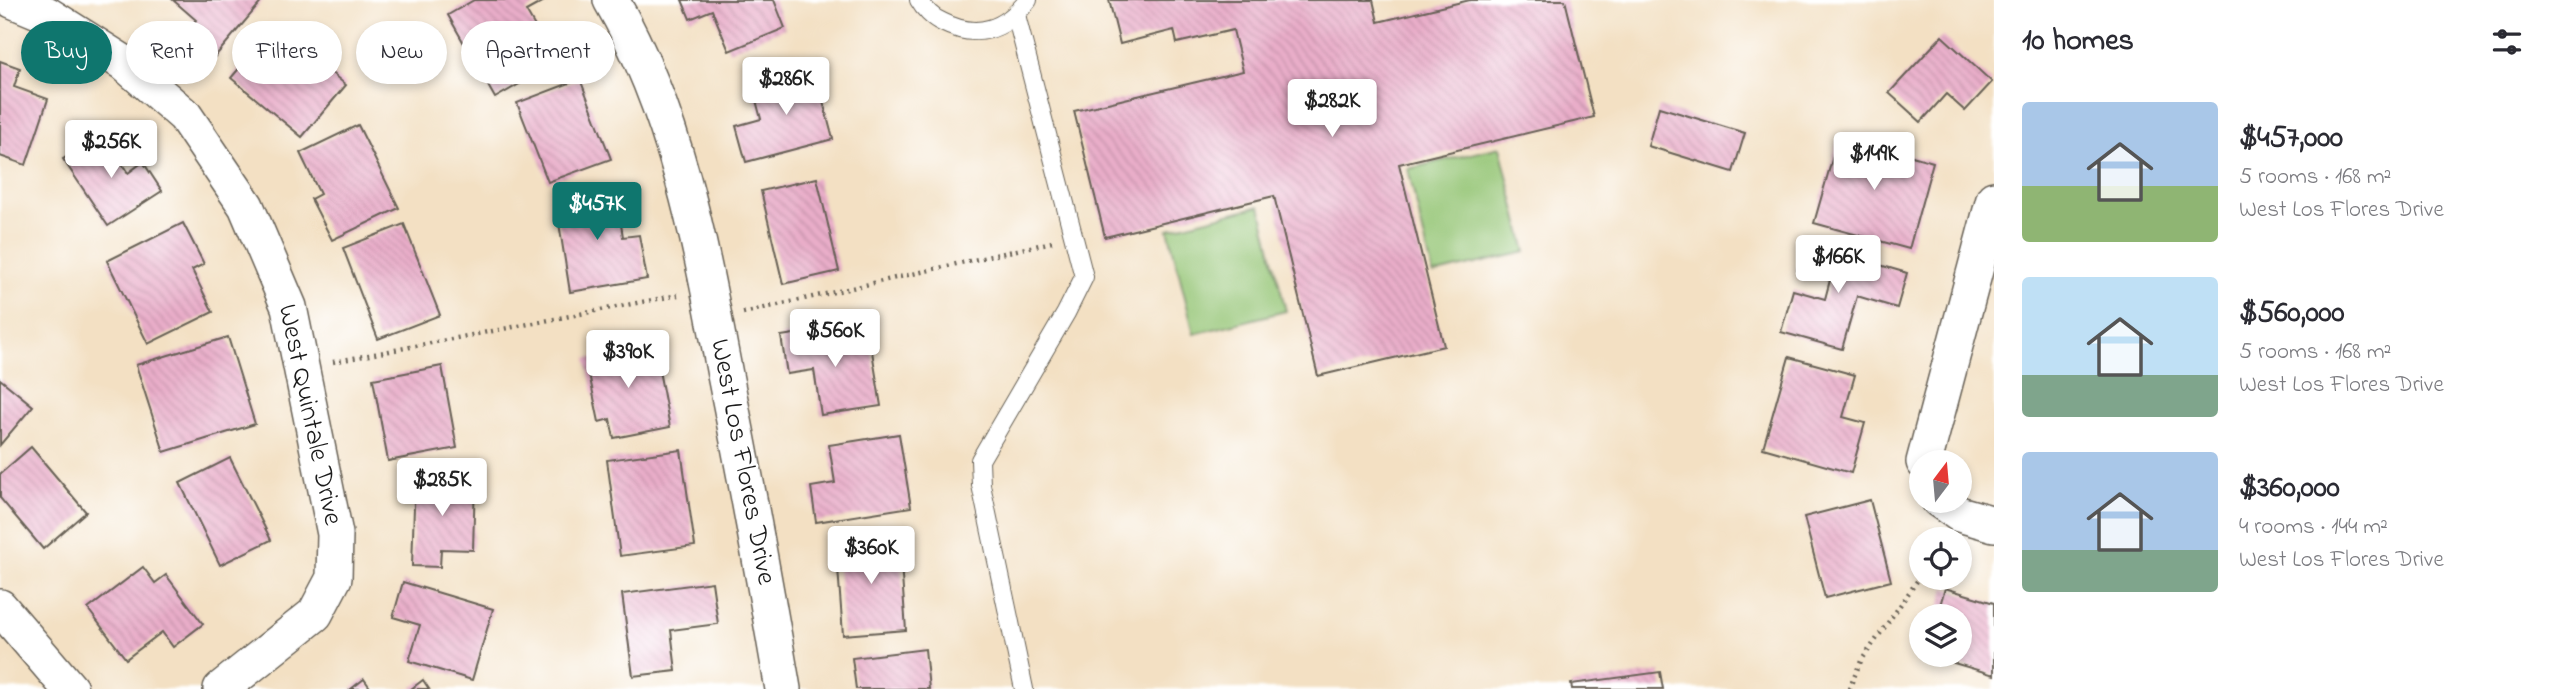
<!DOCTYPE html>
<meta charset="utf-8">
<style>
body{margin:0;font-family:"Indie Flower",sans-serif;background:#f2f2f3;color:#2b2b33;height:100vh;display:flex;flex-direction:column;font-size:26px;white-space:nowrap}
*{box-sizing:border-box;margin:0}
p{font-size:23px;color:#7c7c81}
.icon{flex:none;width:38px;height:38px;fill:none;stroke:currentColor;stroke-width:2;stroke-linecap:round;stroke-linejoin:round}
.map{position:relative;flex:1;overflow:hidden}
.details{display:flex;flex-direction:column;background:#fff;width:560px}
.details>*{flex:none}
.top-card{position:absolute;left:21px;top:21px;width:665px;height:63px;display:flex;gap:14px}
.needle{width:46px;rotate:16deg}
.tools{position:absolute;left:1909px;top:450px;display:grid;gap:14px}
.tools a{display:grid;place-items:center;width:63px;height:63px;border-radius:50%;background:#fff;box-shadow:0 4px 10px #0003;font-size:35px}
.price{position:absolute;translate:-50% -60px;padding:0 16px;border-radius:7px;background:#fff;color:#222;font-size:23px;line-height:46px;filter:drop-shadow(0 2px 4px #0008)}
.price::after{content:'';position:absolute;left:50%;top:42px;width:21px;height:16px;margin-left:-10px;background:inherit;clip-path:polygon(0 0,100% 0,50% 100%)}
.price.current{background:#0f766e;color:#fff}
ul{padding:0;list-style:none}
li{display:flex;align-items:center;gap:21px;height:175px;padding:0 28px}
li span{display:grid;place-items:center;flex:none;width:196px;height:140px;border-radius:7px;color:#555}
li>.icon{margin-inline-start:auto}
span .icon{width:84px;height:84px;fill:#fffc;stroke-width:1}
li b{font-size:30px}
h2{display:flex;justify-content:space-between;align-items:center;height:84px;padding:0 28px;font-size:30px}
.tag{padding:0 24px;border-radius:32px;background:#fff;box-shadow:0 4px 10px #0003;font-size:24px;line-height:63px}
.tag.current{background:#0f766e;color:#fff}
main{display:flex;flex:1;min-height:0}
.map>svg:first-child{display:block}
</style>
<main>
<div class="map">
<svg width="1994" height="689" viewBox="0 0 1994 689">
<defs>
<pattern id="building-back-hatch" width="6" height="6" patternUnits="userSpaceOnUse" patternTransform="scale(1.75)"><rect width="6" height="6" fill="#e9adc9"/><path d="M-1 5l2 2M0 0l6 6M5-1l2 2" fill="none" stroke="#c794ac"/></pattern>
</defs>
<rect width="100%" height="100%" fill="#fff"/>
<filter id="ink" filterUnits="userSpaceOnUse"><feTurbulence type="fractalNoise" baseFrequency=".0143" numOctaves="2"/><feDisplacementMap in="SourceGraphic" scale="14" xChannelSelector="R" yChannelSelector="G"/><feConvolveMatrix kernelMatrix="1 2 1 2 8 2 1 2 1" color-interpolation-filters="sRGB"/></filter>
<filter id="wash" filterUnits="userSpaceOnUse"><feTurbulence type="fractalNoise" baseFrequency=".00686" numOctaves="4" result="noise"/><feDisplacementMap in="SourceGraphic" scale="28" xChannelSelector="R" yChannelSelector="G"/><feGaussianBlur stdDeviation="1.57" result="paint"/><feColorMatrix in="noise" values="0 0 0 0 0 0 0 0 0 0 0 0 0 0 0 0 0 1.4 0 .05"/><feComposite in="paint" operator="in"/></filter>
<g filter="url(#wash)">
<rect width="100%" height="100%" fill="#f3e0c3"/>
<!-- park -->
<g fill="#94c575" stroke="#587048" stroke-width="2">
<polygon points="1500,147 1526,252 1433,274 1408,169"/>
<polygon points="1260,206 1286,311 1194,334 1168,229"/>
</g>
<g id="blocks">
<!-- building -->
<g fill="url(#building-back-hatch)">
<polygon points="173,0 263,0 212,60 183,35 196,20"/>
<polygon points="474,0 546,0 526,11 556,63 495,98 448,15"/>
<polygon points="682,0 774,0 785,28 729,51 712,10 690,19"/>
<polygon points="1109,0 1373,0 1378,22 1470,0 1565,0 1594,117 1399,164 1444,346 1318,376 1274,196 1105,237 1074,111 1243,71 1233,30 1177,43 1174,30 1120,44"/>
<polygon points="275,26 346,85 302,137 231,78"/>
<polygon points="1942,36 1992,82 1965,111 1946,94 1921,122 1889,93"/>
<polygon points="0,61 20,68 14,87 48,99 26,165 0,156"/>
<polygon points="814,68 833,139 746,162 736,126 761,119 752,85"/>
<polygon points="580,79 611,159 548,182 517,103"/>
<polygon points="1659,107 1745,133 1733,172 1648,146"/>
<polygon points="358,125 399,208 332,240 311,199 320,194 300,153"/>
<polygon points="102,134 128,173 143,162 162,191 108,226 63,159"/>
<polygon points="1839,135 1933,162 1909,249 1814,223"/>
<polygon points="817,178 839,271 783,284 761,191"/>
<polygon points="615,188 623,237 639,235 647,279 570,292 555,198"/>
<polygon points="183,223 204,264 192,270 213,312 148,344 107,261"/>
<polygon points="404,224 440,315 378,339 343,248"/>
<polygon points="1804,243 1907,273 1897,308 1857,296 1842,349 1781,332 1793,290 1825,299 1830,280 1797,270"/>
<polygon points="838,327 841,343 870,339 881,406 821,415 814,370 787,374 781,336"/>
<polygon points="228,337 255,424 164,452 136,365"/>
<polygon points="632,339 636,354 655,350 670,427 614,438 610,419 599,422 586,359 608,355 606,344"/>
<polygon points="1789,357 1855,375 1843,417 1865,423 1851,473 1763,448"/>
<polygon points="442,366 457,448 388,461 373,379"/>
<polygon points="0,379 33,406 0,445"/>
<polygon points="899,434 911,507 816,522 811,487 835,483 829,445"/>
<polygon points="31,447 86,512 43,549 0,498 0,474"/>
<polygon points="681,450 695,546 620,556 607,460"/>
<polygon points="230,458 271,540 220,565 180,483"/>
<polygon points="415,477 475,479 473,550 441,549 440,567 412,566"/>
<polygon points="1870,500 1891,581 1825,598 1804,517"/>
<polygon points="899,537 906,630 843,635 836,541"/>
<polygon points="143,567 155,583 166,575 203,624 173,647 162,632 126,659 88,609"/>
<polygon points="403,582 493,609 472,680 409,661 420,625 393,617"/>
<polygon points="712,582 718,624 671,630 676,671 633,676 622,594"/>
<polygon points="1945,588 1994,603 1994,675 1927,655 1960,654 1960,616 1937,616"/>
<polygon points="925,649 929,689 856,689 852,658"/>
<polygon points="1660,672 1663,689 1572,689 1571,684"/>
<polygon points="364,679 371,689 351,689"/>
<polygon points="423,680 429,689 411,689"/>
</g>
</g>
</g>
<g filter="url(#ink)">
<use href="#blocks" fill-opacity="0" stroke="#676156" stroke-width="2"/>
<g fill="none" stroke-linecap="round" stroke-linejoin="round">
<defs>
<g id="service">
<path d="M919 0C924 9 933 18 942 22 977 40 1005 30 1028 0"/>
<polyline points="1016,15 1084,277 1066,313 980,460 981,485 1024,689"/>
</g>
<g id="minor">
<polyline points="12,0 48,15 124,63 185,116 246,206 289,307 335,534 334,578 315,614 221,689"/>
<path d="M611 0C677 114 701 247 725 375 746 479 765 584 783 689"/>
<polyline points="1924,462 1994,199"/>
<polyline points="1939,500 1959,514 1994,524"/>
<polyline points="0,607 70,689"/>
</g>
</defs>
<!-- service casing -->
<use href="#service" stroke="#676156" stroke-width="20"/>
<!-- minor casing -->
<use href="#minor" stroke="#676156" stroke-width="38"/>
<!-- path -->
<g stroke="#676156" stroke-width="4.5" stroke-dasharray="2 5" stroke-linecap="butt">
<polyline points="743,313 1052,242"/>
<polyline points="333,362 678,295"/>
<polyline points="1849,689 1861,661 1922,574"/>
</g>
<!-- service -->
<use href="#service" stroke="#fff" stroke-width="18"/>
<!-- minor -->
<use href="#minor" stroke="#fff" stroke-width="35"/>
</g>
</g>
<g text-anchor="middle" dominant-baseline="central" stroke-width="5" stroke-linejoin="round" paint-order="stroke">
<!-- street labels -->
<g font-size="28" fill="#1c1c1c" stroke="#fff">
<text transform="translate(309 415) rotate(78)">West Quintale Drive</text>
<text transform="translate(742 462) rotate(79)">West Los Flores Drive</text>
</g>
</g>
</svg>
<div class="tools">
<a><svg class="needle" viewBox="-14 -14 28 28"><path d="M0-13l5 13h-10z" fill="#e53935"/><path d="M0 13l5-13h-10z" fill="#7c7c81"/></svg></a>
<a><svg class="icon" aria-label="locate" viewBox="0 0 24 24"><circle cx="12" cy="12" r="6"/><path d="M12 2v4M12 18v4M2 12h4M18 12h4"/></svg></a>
<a><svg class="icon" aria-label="layers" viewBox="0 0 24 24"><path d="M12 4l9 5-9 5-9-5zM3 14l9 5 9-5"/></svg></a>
</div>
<b class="price" style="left:786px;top:117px">$286K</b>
<b class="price" style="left:1332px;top:139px">$282K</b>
<b class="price" style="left:111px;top:180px">$256K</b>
<b class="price" style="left:1874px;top:192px">$149K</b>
<b class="price current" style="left:597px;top:242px">$457K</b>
<b class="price" style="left:1838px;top:295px">$166K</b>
<b class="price" style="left:835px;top:369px">$560K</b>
<b class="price" style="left:628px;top:390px">$390K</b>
<b class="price" style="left:442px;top:518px">$285K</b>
<b class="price" style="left:871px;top:586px">$360K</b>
<div class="top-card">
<a class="tag current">Buy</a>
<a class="tag">Rent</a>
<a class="tag">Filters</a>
<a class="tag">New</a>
<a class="tag">Apartment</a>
</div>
</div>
<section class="details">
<h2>10 homes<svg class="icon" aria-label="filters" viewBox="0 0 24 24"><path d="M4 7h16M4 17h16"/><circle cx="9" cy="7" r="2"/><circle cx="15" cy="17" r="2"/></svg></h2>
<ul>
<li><span style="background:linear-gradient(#a9c7e8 60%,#8fb573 0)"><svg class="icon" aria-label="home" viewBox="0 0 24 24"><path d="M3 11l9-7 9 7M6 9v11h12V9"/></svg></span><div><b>$457,000</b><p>5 rooms · 168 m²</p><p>West Los Flores Drive</p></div></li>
<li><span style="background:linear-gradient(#bfe0f5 70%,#7fa58c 0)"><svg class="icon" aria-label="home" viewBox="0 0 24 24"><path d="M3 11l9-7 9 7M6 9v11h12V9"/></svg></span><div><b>$560,000</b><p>5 rooms · 168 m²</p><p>West Los Flores Drive</p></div></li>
<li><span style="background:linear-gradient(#a9c7e8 70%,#7fa58c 0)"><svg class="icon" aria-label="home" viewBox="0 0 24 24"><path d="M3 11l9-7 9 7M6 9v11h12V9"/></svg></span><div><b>$360,000</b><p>4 rooms · 144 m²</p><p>West Los Flores Drive</p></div></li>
</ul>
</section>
</main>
